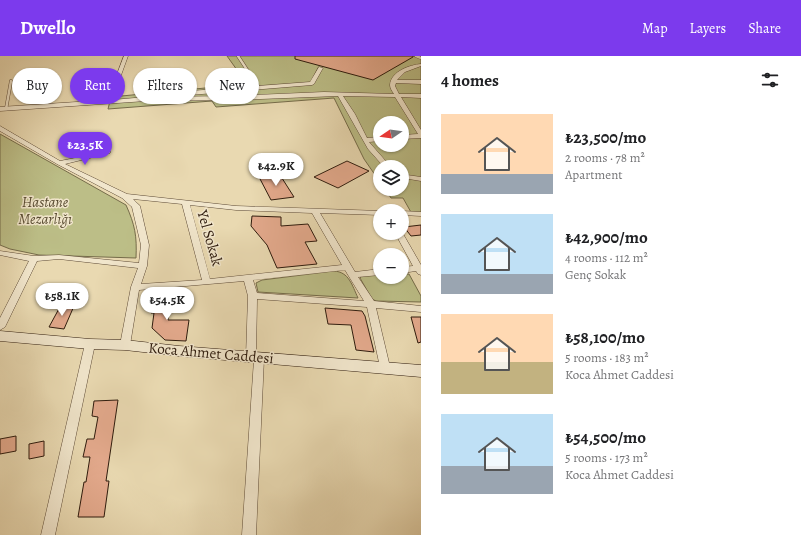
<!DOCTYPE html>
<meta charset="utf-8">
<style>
body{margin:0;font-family:Alegreya,serif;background:#f6f6f6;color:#202124;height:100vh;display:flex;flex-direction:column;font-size:15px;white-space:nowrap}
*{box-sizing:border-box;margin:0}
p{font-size:13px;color:#757577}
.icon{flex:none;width:22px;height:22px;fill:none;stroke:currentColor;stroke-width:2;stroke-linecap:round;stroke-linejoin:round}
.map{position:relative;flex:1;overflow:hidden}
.drawer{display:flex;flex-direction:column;background:#fff;width:380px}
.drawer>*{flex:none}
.top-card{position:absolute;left:12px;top:12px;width:349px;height:36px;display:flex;gap:8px}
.needle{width:26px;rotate:257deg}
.controls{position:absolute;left:373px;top:60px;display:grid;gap:8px}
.controls a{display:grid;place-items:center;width:36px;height:36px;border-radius:50%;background:#fff;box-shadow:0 1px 3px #0004;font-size:20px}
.price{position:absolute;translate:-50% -34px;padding:0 9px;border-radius:14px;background:#fff;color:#222;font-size:13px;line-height:26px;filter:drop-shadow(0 1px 2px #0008)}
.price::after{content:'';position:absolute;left:50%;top:24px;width:12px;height:9px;margin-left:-6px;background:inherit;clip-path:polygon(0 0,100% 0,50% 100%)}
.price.current{background:#7c3aed;color:#fff}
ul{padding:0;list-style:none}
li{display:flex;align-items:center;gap:12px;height:100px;padding:0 20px}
li span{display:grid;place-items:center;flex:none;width:112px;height:80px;border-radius:0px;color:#555}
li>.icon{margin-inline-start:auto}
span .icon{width:48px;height:48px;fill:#fffc;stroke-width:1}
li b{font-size:17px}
h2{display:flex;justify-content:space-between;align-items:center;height:48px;padding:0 20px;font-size:17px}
.pill{padding:0 14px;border-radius:18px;background:#fff;box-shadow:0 1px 3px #0004;font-size:14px;line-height:36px}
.pill.current{background:#7c3aed;color:#fff}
header{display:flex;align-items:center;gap:24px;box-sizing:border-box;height:56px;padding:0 20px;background:#7c3aed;color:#fff}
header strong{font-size:19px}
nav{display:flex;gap:22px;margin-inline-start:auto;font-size:14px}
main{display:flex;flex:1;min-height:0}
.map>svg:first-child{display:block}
</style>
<header>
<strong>Dwello</strong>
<nav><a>Map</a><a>Layers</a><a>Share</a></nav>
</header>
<main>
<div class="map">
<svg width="421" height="479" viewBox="0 0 421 479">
<rect width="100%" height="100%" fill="#e9d9b1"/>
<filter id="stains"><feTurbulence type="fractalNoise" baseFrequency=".005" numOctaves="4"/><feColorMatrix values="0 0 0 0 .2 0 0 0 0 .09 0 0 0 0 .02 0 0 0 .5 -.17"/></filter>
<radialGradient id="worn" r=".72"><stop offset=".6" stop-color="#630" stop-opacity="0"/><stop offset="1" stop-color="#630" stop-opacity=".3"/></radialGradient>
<!-- green -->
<g fill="#bcbe87" stroke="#756c4a" fill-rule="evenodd">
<path d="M227 0H421V158H412L403 142H391L385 133H402V111H380V126L364 103 334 42 216 51 212 45 108 53 111 41 247 28ZM380 67H402V89H380Z"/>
<path d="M0 78 126 149C135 169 137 180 136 202L39 199 10 193 0 189Z"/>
<path d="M334 215C349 216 352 229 358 242L258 236 256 227 262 224Z"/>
<polygon points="402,218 409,218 421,240 421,246 376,245 372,243 360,222 362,219 380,219 380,221 402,221"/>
</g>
<!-- building -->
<g fill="#e4aa8d" stroke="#2e1b0d">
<polygon points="295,0 413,0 413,1 373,24 295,3"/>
<polygon points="347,105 369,115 338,132 314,121"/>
<polygon points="280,119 294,141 271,144 259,121"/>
<polygon points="252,160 281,161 281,170 308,168 317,185 305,186 317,208 277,212 267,189 251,170"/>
<polygon points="421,169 421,179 411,180 404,171"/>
<polygon points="153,239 170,239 168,264 189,264 186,285 165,284 152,272 154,257 151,257"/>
<polygon points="61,249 74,250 64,273 49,271"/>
<polygon points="325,252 362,255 365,260 374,296 356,294 351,269 328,268"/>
<polygon points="411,261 421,261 421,286 418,287"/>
<polygon points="118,344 106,425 109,425 104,461 78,461 84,426 86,426 90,401 83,401 87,383 94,383 98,361 92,360 94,345"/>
<polygon points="16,380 16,395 0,398 0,383"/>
<polygon points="44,385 44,400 29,403 29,388"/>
</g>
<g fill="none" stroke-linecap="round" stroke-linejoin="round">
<defs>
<g id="lane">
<polyline points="238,0 259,32"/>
<polyline points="416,0 421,2"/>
<polyline points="6,53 11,25"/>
</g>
<g id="street">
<path d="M124 0H128L112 44 146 41 234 40 324 36 394 38C392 35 390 32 390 29 391 15 410 9 421 8V10L405 16 397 24H421V28L396 27 395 30 399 38H421V42L401 41 421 74V82L402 83V79L418 78 395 41 343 40 355 58 367 82 380 81V85L369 86 391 111H384L368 93 338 40 234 44 146 45 0 55V51L107 44Z"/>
<polygon points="319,11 323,12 314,28 312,29 190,39 187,37 190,35 310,26"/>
<path d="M0 70 60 105 110 95V97L65 108 127 138 236 150 381 155 380 159 320 157 355 216 380 213V219L358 221 374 245 421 250V256L376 252 390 311 389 314H381L380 311 367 251 257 243 256 299H263L264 302 256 479H242L254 304H247L246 301 248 240 244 225 139 234 130 289 128 291H122L120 289 131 231 138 212 59 203 37 205 5 271 0 274V262L29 205 0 199V195L34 200 59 199 139 207 141 189 132 151 122 142 57 108 0 75ZM133 143 182 148 202 224 141 228 147 210 149 189 140 150ZM190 149 236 154 312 157 342 209 210 223ZM345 214 364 245 257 237 253 224Z"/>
<polygon points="402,117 407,119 421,121 421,125 403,122"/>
<polygon points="401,155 402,155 421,156 421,160 402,159"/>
<polygon points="402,176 421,209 421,219 418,218 416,215 402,217 402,211 413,210 395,177 402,177"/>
<polygon points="90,285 93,286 95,288 55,479 41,479 85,288 87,286"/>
</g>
<polygon id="secondary" points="0,275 90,283 125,284 179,290 421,309 421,321 179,300 125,294 90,293 0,285"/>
</defs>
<!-- lane casing -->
<use href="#lane" stroke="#5d4a36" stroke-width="3.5"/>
<!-- street casing -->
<use href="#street" stroke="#5d4a36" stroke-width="1"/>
<!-- secondary casing -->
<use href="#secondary" stroke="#2e1b0d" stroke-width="1"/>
<!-- lane -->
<use href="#lane" stroke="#f1e6cc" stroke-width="2.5"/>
<!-- street -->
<use href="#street" fill="#f1e6cc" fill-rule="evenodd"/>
<!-- secondary -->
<use href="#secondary" fill="#f1e6cc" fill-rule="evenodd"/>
</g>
<g text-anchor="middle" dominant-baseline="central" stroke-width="3" stroke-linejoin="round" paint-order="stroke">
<!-- park labels -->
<g font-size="15" font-style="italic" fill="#594c32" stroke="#f1e6cc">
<text x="45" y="146">Hastane<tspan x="45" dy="17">Mezarlığı</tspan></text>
</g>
<!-- street labels -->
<g font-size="15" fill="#2e1b0d" stroke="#f1e6cc">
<text transform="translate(210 182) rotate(74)">Yel Sokak</text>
<text transform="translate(211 297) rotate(5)">Koca Ahmet Caddesi</text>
</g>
</g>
<rect width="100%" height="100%" filter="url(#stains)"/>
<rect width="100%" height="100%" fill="url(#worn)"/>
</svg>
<div class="controls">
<a><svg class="needle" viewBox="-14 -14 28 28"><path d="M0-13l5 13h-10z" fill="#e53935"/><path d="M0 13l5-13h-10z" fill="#757577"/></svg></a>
<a><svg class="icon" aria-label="layers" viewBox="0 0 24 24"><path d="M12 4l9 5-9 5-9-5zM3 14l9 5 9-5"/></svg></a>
<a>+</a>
<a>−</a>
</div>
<b class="price current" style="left:85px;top:110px">₺23.5K</b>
<b class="price" style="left:276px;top:131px">₺42.9K</b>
<b class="price" style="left:62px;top:261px">₺58.1K</b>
<b class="price" style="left:167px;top:265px">₺54.5K</b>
<div class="top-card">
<a class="pill">Buy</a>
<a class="pill current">Rent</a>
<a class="pill">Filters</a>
<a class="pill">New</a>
</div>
</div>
<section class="drawer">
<h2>4 homes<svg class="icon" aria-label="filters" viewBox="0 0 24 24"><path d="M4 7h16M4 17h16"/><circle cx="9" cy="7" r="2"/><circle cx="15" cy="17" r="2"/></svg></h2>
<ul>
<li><span style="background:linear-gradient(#ffd9b3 75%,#9aa5b1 0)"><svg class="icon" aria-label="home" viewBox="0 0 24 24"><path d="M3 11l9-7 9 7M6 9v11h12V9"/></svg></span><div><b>₺23,500/mo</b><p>2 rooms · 78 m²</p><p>Apartment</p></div></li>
<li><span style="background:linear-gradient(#bfe0f5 75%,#9aa5b1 0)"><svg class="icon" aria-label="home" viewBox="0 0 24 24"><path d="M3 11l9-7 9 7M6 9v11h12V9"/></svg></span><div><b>₺42,900/mo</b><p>4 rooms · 112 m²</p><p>Genç Sokak</p></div></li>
<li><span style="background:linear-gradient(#ffd9b3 60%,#c2b280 0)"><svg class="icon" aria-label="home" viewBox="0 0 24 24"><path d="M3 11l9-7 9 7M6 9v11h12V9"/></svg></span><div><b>₺58,100/mo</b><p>5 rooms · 183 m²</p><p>Koca Ahmet Caddesi</p></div></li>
<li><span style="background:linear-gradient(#bfe0f5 65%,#9aa5b1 0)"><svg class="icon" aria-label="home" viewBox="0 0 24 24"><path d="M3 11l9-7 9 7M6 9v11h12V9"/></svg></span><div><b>₺54,500/mo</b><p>5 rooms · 173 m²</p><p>Koca Ahmet Caddesi</p></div></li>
</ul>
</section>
</main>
